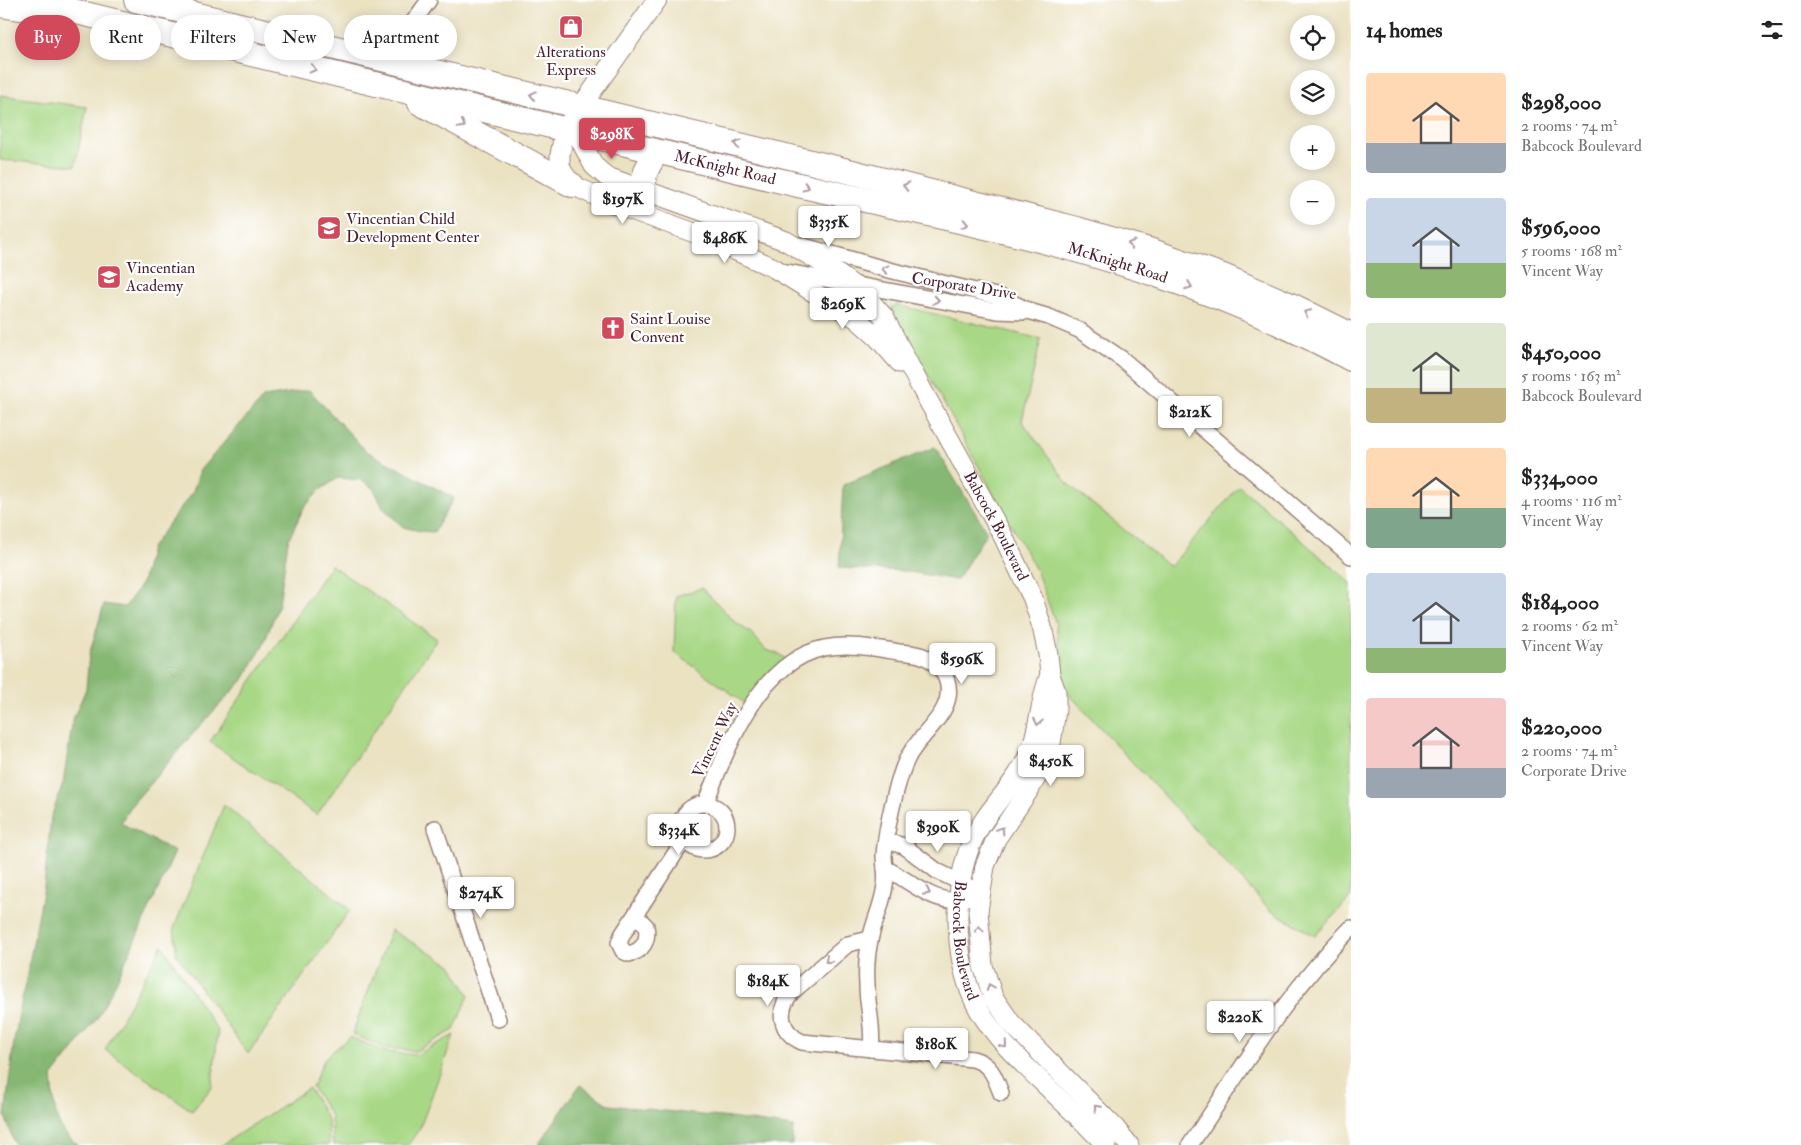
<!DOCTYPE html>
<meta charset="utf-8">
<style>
body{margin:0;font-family:"IM FELL Double Pica",serif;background:#f2f2f2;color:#222;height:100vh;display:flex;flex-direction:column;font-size:19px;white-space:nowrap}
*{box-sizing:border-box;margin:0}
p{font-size:16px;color:#767676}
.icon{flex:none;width:28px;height:28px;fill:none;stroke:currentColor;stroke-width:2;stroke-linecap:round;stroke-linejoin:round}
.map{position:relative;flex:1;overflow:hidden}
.side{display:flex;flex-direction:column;background:#fff;width:450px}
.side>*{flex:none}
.banner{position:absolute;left:15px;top:15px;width:475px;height:45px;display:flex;gap:10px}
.buttons{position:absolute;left:1290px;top:15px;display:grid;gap:10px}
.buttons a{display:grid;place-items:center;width:45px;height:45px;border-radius:50%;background:#fff;box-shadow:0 2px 12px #0003;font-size:25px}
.price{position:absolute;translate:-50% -42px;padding:0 11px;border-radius:5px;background:#fff;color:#222;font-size:16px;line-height:32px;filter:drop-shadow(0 1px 2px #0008)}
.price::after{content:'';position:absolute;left:50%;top:30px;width:15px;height:11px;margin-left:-8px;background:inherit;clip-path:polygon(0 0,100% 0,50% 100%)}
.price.current{background:#d1495b;color:#fff}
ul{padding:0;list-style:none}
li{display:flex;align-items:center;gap:15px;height:125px;padding:0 15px}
li span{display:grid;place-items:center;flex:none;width:140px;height:100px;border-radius:5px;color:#555}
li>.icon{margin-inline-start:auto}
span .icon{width:60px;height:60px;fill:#fffc;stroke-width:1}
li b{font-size:21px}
h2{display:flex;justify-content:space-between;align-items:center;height:60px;padding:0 15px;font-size:21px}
.chip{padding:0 18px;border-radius:22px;background:#fff;box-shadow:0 2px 12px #0003;font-size:18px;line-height:45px}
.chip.current{background:#d1495b;color:#fff}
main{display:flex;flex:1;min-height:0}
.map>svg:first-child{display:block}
</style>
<main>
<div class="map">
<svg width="1351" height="1145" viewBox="0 0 1351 1145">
<rect width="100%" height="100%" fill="#fff"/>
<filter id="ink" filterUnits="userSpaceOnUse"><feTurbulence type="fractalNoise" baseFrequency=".02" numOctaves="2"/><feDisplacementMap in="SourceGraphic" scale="10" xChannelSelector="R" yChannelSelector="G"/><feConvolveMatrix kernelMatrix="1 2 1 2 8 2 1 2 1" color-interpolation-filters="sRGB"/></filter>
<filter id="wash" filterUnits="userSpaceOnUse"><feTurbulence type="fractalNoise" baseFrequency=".0096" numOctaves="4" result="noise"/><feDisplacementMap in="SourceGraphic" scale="20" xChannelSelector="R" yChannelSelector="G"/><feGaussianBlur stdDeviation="1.12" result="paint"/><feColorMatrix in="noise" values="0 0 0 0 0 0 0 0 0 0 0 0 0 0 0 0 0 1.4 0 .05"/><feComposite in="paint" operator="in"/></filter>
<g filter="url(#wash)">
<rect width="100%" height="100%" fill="#ebe2c2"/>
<!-- green -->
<g fill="#a8d886" stroke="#797c58">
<polygon points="0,95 87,107 75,166 0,160"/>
<polygon points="897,305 1041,339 1022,421 1068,484 1170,567 1239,486 1351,583 1351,897 1315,936 1270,910 1064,689 1056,624 1036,570 891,308"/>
<polygon points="331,565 437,639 317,815 210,742"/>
<polygon points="702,588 736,623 751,633 766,650 779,654 791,663 750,707 674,652 676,596"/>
<polygon points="224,805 350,910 248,1054 177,955 174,928"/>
<polygon points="391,930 451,965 469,995 454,1030 416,1051 385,1048 352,1034"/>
<polygon points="162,945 218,1031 212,1087 192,1111 105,1050"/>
<polygon points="454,1035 420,1128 408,1145 333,1145 331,1116 312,1087 325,1058 350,1037 386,1052 416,1055"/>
<polygon points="309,1088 328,1120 329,1145 222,1145"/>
</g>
<!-- forest -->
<g fill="#86b873" stroke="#686c4f">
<path d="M309 390 366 451 454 498 434 532 420 531 403 527 383 508 374 489 362 480 338 478 320 490 303 509 288 541 279 604 263 646 242 681 197 729 129 808 121 823 175 852 116 982 98 1017 52 1077C55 1107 52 1127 78 1145H15L5 1116 14 1041 44 887 51 817 63 784 73 719 86 689 89 655 104 604 125 607 142 583 151 548 193 491 200 470 264 397Z"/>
<polygon points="935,447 987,532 957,580 904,571 839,568 843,485"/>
<polygon points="580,1085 609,1105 730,1118 793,1127 792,1145 538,1145"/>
</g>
</g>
<g filter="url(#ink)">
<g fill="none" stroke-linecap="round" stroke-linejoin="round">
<defs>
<g id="minor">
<polyline points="386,60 429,0"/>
<polyline points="800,245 885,269 1000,297 1032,312 1049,317 1079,330 1122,359 1351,556"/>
<polyline points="787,272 997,311 1025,312"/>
<circle cx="704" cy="827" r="23"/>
<path d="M705 804C727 749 758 662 824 648 849 643 875 648 899 652 908 653 917 653 925 657 934 661 942 669 946 678 959 711 919 733 907 759 896 782 886 830 884 855 884 865 887 875 885 885 883 903 875 919 871 936 867 952 866 970 867 985 867 1007 874 1027 871 1049"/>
<polyline points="435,828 498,1019"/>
<polyline points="886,841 904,846 937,871 980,892"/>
<path d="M885 868C910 880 938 909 967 898"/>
<path d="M635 915 646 926C649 940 643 951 629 954L623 951 619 943 622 935 684 840"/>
<path d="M870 939 848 944 792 992C776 1010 780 1032 802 1042L973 1059C991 1064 995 1077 1001 1093"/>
<path d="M1190 1145C1241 1070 1287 992 1351 928"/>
</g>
<g id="tertiary">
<polyline points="657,0 565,129 560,155 560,164 562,171 572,185 612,203 703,236 774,268 857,319 878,338 900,363"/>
<path id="s1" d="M580 106 576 132 594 166 607 177 786 241 824 264 862 292 884 317 919 384 1003 536 1033 599 1042 627 1048 654 1050 675 1056 692V710L1051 743 1041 769 1029 790 996 839 985 866 978 911 983 966 993 997 1011 1023 1115 1128 1129 1145"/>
<path id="s2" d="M1050 675C1040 699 1040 727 1030 752 1016 786 985 810 971 844 961 868 958 893 958 918 958 949 964 983 979 1010 995 1037 1016 1057 1038 1078 1061 1100 1084 1122 1106 1145"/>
</g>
<g id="trunk">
<path id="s3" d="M27 0C276 60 524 120 773 179 898 209 1026 231 1148 272 1218 295 1286 324 1351 359"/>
<polyline points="136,0 848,171 1077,229 1152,251 1223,276 1293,306 1351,335"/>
<polyline points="0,5 43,11"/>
<polyline points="420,103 572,185"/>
<path d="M644 191C642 175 648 165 657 152"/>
</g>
</defs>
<!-- minor casing -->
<use href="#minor" stroke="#9a8076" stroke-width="18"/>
<!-- tertiary casing -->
<use href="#tertiary" stroke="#9a8076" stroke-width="21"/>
<!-- trunk casing -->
<use href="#trunk" stroke="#9a8076" stroke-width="26"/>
<!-- minor -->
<use href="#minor" stroke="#fff" stroke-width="15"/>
<!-- tertiary -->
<use href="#tertiary" stroke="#fff" stroke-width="19"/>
<!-- trunk -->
<use href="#trunk" stroke="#fff" stroke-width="24"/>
</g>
<!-- one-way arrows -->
<defs><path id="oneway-chevron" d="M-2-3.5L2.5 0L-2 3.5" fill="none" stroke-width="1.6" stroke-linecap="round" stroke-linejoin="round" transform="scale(1.25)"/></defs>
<g stroke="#ae9aa0">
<use href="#oneway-chevron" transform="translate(313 69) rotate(14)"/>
<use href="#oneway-chevron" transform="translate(533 95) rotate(-167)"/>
<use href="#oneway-chevron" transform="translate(462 125) rotate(28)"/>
<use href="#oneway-chevron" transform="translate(737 144) rotate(-166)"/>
<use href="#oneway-chevron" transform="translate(906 186) rotate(-166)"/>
<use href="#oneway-chevron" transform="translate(806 187) rotate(13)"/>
<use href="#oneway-chevron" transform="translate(965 224) rotate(13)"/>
<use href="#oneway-chevron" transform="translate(1131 244) rotate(-163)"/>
<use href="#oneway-chevron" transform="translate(885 269) rotate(-165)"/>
<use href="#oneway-chevron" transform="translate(1189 286) rotate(21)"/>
<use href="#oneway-chevron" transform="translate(936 300) rotate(10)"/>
<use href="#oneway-chevron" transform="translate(1307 313) rotate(-154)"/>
<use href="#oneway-chevron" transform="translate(1038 722) rotate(102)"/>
<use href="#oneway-chevron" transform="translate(1001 830) rotate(-58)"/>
<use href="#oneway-chevron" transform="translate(927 892) rotate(27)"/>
<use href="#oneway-chevron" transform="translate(979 929) rotate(-93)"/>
<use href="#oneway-chevron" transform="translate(828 960) rotate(139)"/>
<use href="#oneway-chevron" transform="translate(990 987) rotate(-111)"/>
<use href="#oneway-chevron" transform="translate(1004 1045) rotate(49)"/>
<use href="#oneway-chevron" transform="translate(1097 1108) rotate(-134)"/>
</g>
</g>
<!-- icons -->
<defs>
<symbol id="shop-square" viewBox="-11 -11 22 22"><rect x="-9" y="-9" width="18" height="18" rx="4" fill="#d1495b" stroke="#fff"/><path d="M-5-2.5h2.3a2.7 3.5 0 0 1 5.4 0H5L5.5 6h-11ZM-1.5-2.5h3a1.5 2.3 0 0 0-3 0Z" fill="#fff"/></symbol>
<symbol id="school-square" viewBox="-11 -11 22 22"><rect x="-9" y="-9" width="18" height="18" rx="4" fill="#d1495b" stroke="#fff"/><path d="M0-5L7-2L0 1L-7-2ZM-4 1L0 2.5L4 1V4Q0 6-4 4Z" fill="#fff"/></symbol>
<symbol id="church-square" viewBox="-11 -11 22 22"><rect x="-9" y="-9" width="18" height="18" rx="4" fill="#d1495b" stroke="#fff"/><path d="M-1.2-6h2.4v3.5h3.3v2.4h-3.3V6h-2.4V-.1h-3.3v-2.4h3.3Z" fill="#fff"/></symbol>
</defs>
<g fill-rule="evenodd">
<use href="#shop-square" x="557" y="13" width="28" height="28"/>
<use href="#school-square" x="315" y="214" width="28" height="28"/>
<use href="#school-square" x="95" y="263" width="28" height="28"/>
<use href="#church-square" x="599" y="314" width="28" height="28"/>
</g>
<g text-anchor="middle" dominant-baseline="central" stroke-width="4.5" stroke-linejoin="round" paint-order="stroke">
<!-- poi labels -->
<g font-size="16" fill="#4a1f2b" stroke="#fff" text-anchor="start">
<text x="571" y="52" text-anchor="middle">Alterations<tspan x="571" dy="18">Express</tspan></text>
<text x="346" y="219">Vincentian Child<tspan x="346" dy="18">Development Center</tspan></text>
<text x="126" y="268">Vincentian<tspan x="126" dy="18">Academy</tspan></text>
<text x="630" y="319">Saint Louise<tspan x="630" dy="18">Convent</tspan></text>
</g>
<!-- street labels -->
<g font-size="16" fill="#4a1f2b" stroke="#fff">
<text stroke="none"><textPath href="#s3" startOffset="718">McKnight Road</textPath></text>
<text stroke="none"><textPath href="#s3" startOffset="1122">McKnight Road</textPath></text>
<text transform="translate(964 286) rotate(9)">Corporate Drive</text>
<text stroke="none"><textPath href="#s1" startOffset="634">Babcock Boulevard</textPath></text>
<text transform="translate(715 740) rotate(-64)">Vincent Way</text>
<text stroke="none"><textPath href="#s2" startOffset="288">Babcock Boulevard</textPath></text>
</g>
</g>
</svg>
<div class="buttons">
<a><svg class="icon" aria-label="locate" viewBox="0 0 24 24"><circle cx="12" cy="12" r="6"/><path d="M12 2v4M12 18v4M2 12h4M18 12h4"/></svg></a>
<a><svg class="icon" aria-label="layers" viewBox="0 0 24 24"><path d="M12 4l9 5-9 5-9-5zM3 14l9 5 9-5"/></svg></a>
<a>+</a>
<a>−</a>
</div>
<b class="price current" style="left:612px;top:160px">$298K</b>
<b class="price" style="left:623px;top:225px">$197K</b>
<b class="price" style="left:829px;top:248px">$335K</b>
<b class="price" style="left:725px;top:264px">$486K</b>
<b class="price" style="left:843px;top:330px">$269K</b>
<b class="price" style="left:1190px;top:438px">$212K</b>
<b class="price" style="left:962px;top:685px">$596K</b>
<b class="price" style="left:1051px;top:787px">$450K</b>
<b class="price" style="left:938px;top:853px">$390K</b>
<b class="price" style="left:679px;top:856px">$334K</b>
<b class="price" style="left:481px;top:919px">$274K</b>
<b class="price" style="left:768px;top:1007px">$184K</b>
<b class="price" style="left:1240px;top:1043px">$220K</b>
<b class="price" style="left:936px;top:1070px">$180K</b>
<div class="banner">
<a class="chip current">Buy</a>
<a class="chip">Rent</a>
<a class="chip">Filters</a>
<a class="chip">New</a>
<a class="chip">Apartment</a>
</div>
</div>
<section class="side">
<h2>14 homes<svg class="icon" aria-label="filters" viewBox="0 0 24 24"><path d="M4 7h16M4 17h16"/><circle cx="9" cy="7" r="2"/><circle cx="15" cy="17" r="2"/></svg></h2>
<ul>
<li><span style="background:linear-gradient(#ffd9b3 70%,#9aa5b1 0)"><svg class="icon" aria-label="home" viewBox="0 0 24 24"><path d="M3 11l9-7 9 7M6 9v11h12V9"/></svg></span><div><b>$298,000</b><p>2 rooms · 74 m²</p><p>Babcock Boulevard</p></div></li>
<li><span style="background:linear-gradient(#c9d6e8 65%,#8fb573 0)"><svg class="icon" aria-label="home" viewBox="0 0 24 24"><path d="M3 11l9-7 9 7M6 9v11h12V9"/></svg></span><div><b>$596,000</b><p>5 rooms · 168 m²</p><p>Vincent Way</p></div></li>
<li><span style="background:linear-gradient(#dfe7d0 65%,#c2b280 0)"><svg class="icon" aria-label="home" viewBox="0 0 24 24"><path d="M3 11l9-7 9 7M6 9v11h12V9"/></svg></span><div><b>$450,000</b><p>5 rooms · 163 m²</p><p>Babcock Boulevard</p></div></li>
<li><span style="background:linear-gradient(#ffd9b3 60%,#7fa58c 0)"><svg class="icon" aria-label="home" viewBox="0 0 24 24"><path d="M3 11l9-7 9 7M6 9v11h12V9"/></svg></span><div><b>$334,000</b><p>4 rooms · 116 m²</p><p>Vincent Way</p></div></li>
<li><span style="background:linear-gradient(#c9d6e8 75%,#8fb573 0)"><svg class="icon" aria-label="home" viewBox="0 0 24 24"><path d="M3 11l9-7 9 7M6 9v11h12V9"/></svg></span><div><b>$184,000</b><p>2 rooms · 62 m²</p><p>Vincent Way</p></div></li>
<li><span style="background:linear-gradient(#f6c9c9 70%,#9aa5b1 0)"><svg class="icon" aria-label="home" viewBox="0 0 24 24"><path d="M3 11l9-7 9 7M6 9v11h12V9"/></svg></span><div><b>$220,000</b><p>2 rooms · 74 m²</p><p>Corporate Drive</p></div></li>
</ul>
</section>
</main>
